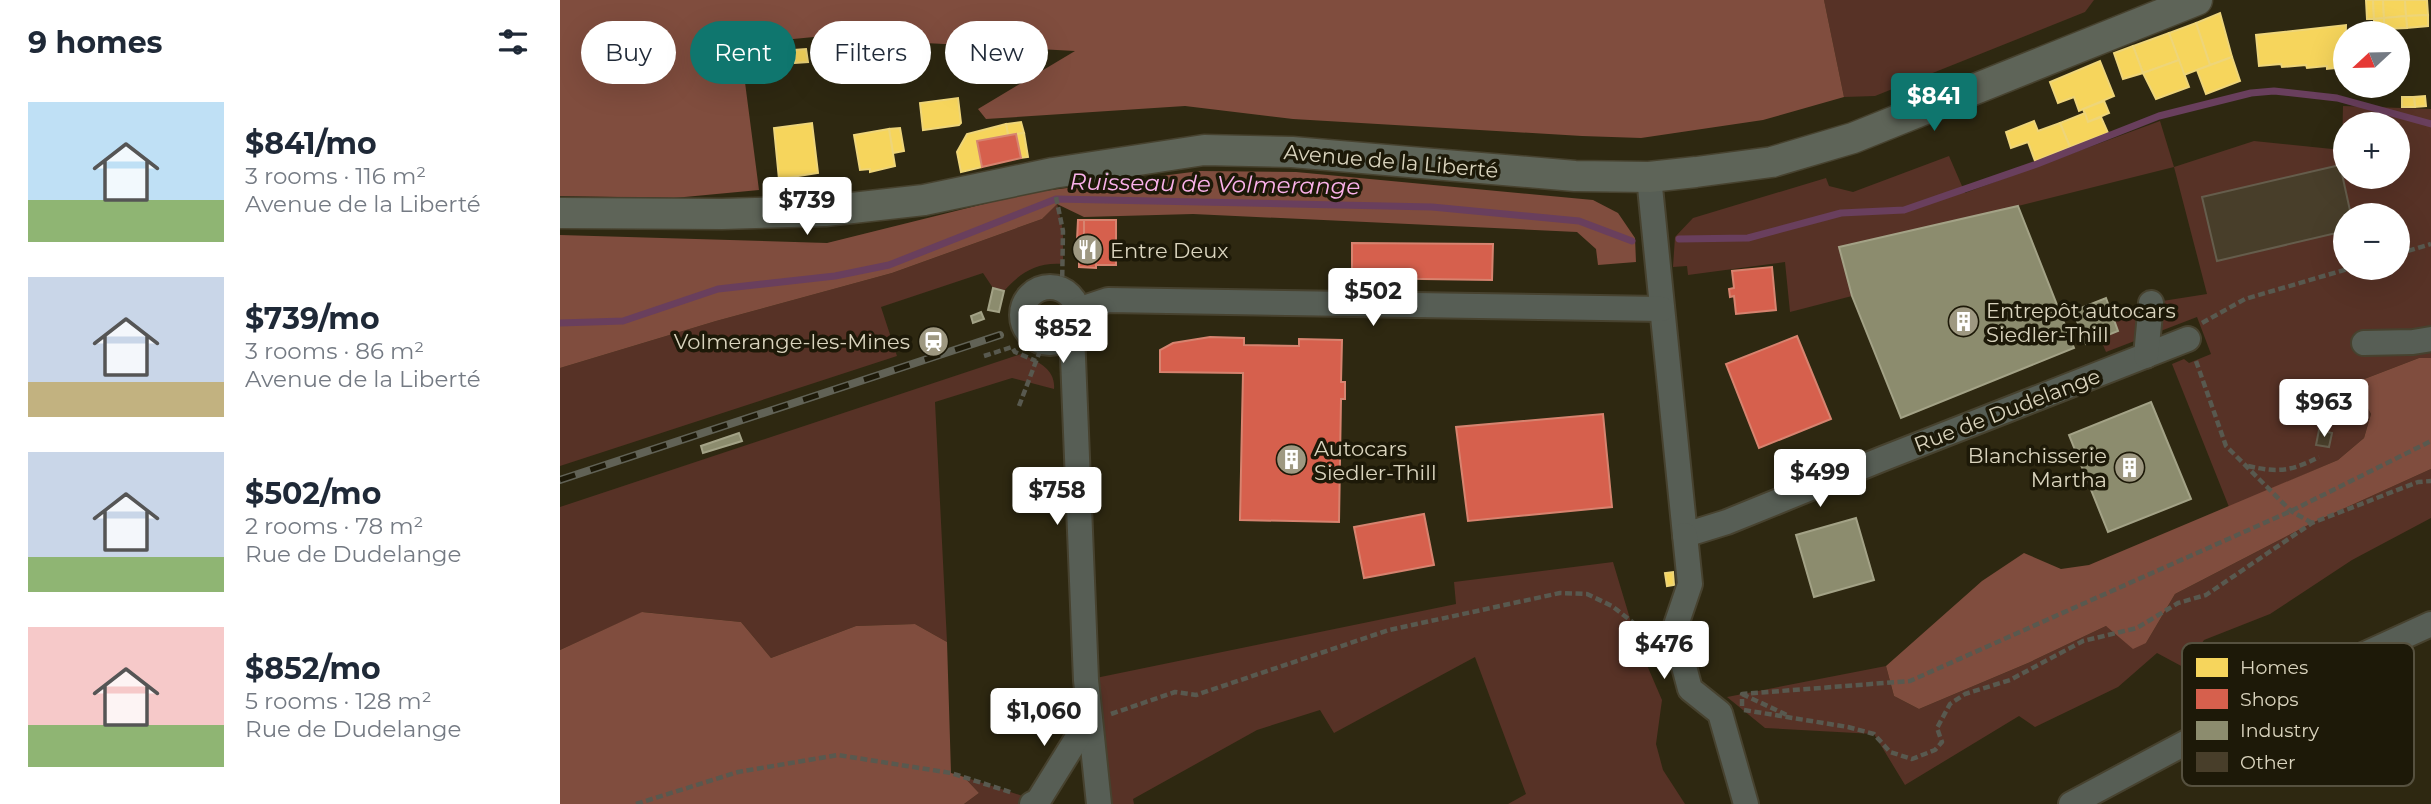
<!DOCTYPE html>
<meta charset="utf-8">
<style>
body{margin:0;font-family:Montserrat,sans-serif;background:#f6f6f7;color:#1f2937;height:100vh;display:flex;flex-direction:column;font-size:26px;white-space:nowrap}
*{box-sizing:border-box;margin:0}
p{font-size:23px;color:#747a83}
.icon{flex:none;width:38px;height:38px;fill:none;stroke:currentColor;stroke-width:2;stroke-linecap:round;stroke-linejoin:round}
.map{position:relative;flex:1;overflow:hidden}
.side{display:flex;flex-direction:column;background:#fff;width:560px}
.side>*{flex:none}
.guide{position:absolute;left:21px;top:21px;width:665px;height:63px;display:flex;gap:14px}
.needle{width:46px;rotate:248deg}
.buttons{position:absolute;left:1773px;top:21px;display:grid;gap:14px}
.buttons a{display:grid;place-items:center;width:77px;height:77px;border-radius:50%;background:#fff;box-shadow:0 7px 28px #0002;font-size:35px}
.price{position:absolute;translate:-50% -60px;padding:0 16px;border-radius:7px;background:#fff;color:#222;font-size:23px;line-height:46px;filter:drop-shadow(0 2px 4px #0008)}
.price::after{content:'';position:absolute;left:50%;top:42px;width:21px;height:16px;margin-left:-10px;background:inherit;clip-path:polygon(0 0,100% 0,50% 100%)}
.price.current{background:#0f766e;color:#fff}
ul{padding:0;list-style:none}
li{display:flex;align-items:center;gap:21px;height:175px;padding:0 28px}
li span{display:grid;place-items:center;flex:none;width:196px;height:140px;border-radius:0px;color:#555}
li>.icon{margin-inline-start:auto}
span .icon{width:84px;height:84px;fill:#fffc;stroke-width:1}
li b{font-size:30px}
h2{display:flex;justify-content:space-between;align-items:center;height:84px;padding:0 28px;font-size:30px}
.chip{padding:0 24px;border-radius:32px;background:#fff;box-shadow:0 7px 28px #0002;font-size:24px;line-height:63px}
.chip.current{background:#0f766e;color:#fff}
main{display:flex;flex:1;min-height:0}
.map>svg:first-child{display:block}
</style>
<main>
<section class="side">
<h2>9 homes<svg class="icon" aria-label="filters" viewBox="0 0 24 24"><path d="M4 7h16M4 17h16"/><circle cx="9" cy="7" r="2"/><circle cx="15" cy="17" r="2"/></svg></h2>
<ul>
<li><span style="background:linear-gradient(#bfe0f5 70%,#8fb573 0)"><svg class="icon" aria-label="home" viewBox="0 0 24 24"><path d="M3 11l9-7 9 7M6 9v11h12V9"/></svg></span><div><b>$841/mo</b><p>3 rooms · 116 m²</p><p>Avenue de la Liberté</p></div></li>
<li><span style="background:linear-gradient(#c9d6e8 75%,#c2b280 0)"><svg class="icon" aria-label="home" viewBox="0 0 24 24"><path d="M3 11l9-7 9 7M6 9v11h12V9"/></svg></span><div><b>$739/mo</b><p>3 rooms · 86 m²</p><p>Avenue de la Liberté</p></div></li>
<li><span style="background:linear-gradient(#c9d6e8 75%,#8fb573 0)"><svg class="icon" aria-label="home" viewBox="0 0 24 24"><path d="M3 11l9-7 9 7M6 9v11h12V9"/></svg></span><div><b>$502/mo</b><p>2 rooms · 78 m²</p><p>Rue de Dudelange</p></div></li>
<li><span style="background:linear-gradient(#f6c9c9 70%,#8fb573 0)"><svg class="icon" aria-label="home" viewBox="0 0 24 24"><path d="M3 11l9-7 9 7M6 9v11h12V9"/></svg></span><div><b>$852/mo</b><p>5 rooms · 128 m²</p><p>Rue de Dudelange</p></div></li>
</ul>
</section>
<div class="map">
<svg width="1871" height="804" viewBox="0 0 1871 804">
<rect width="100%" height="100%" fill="#2e2811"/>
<!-- green -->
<g fill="#573226" fill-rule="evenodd">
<polygon points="1264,0 1534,0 1525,12 1315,96 1284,97"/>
<path d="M1783 106 1871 109V358H1859L1794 383 1811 414 1804 438 1778 460 1669 507 1612 364 1624 359 1629 363 1651 354 1637 317 1546 352 1540 338 1558 331 1552 315 1577 305 1647 294 1614 167 1458 206 1279 247 1292 296 1230 312 1225 262 1128 275 1127 266 1113 267 1115 237 1133 218 1266 178 1269 186 1293 192 1389 156 1405 193 1600 121 1614 167 1694 141 1782 150ZM1785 124H1838V177H1785ZM1785 215H1838V268H1785Z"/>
<path d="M497 203 503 231V264C477 262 461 272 444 291L433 288 423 273 321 307 337 356 0 466V368L156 321 332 273 482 219Z"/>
<path d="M461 354C477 361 496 369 494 389L452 378 375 402 387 642 355 624 296 626 211 658 181 622 83 612 0 650V507Z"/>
<polygon points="1871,469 1871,518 1792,560 1710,614 1644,640 1625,668 1597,653 1558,687 1475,727 1459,716 1345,785 1314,734 1205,728 1167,697 1326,666 1334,696 1359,709 1468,663 1546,626 1586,643 1615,594 1752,523"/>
<polygon points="1053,562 1077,642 1102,700 1096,744 1103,770 1125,804 948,804 966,794 915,657 774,733 760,710 697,730 573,799 574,804 539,804 526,680 896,604 894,582"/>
<polygon points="404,777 478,801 472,804 404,804 419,793"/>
</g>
<!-- forest -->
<g fill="#804d3e">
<polygon points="0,0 1264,0 1284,97 1203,120 1081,138 1022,136 733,119 625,106 426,119 418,109 515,51 254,37 180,44 199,190 114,198 0,196"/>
<polygon points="640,171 736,172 1033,200 1058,213 1075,238 1076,262 1038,265 1036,249 1017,232 633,214 524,217 497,204 482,219 332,273 156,321 0,368 0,235 267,243 468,193"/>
<polygon points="1859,358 1871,358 1871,469 1752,523 1615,594 1586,643 1573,649 1546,626 1468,663 1359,709 1334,696 1326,666 1422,581 1464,553 1501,569 1529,565 1778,460 1804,438 1811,414 1794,383"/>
<polygon points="82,612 181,622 211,658 296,626 355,624 387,642 391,773 404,777 419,793 404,804 0,804 0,650"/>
</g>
<!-- homes -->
<g fill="#f6d55c" stroke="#eed579" stroke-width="2">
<polygon points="1806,0 1813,0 1814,19 1807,19"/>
<polygon points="1813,0 1823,0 1824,18 1814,19"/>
<polygon points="1823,0 1845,0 1846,16 1824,18"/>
<polygon points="1845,0 1867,0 1868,15 1846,16"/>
<polygon points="1660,13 1672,57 1650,65 1636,23"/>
<polygon points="1868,15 1868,26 1847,28 1846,16"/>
<polygon points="1846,16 1847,28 1824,29 1824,18"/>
<polygon points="1824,18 1824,29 1814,30 1814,19"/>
<polygon points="1636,23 1650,65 1624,75 1609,33"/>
<polygon points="1786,25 1785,67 1767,69 1767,66 1747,68 1746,65 1722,67 1721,64 1699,66 1696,35"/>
<polygon points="1609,33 1619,60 1583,73 1573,46"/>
<polygon points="1573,46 1583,73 1563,79 1554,53"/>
<polygon points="246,49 248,62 235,63 234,50"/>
<polygon points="234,50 235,61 217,62 216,51"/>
<polygon points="1672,57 1680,81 1646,94 1637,70"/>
<polygon points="1619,60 1629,87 1596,99 1583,73"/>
<polygon points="1540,61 1554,96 1519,111 1514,97 1498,103 1490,82"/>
<polygon points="1865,96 1866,106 1855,107 1854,97"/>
<polygon points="1842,97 1854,97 1855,107 1842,107"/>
<polygon points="398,98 401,123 399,125 363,130 360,103"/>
<polygon points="1544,101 1549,113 1528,122 1523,109"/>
<polygon points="1525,113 1528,122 1541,117 1548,133 1510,147 1500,123"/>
<polygon points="1474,121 1478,131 1500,123 1510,147 1475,161 1468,142 1451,148 1446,132"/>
<polygon points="461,122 464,133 448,135 446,124"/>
<polygon points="252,123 258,173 219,179 214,128"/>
<polygon points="446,124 448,135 417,141 422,167 401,172 397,152 407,134"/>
<polygon points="340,128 344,151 333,153 329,129"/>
<polygon points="329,129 335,166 310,172 310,169 300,170 294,135"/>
<polygon points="464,133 468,157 461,158 456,134"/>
<polygon points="562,177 564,187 551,191 549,179"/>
<polygon points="1113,572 1114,585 1107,586 1105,573"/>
</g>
<!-- shops -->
<g fill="#d6604d" stroke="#d7836f" stroke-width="2">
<polygon points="456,134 461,158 422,167 417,141"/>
<polygon points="518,220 524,220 524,240 517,240"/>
<polygon points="524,220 556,220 556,265 536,265 536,239 524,240"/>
<polygon points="519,239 536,239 536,268 519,267"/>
<polygon points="792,243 933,244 932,280 792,278"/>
<polygon points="1212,267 1216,310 1176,314 1174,296 1170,297 1169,289 1174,288 1172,271"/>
<polygon points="1237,336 1271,419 1199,448 1166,364"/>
<polygon points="650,337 684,338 684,345 739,346 739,339 782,340 781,382 785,382 785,399 781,399 779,522 680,520 683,373 600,372 600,350 613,343"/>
<polygon points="1043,414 1052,507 908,521 896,427"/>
<polygon points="864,514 874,565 804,578 794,527"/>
</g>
<!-- industry -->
<g fill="#8c8c6e" stroke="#a3a286" stroke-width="2">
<polygon points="1458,206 1514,348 1341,418 1292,296 1279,247"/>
<polygon points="433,288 444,291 439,312 428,310"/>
<polygon points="1546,298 1558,331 1526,344 1513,311"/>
<polygon points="421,312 424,319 413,323 411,316"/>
<polygon points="1591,402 1631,499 1548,532 1509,435"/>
<polygon points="179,433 182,441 143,453 141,446"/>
<polygon points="1296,518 1314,580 1254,597 1236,535"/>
</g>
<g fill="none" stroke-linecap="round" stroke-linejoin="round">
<!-- stream -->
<g stroke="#693f5d" stroke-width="7">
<polyline points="1119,239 1188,238 1281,213 1344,210 1477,164 1599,116 1691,93 1714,91 1777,98 1871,124"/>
<polyline points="0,323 63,321 158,289 275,276 329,265 496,199 872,207 1019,221 1072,241"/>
</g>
</g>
<!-- building -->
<g fill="#483e2a" stroke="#655d4c" stroke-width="2">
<polygon points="1780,165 1791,215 1785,215 1785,231 1657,261 1642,197"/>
<polygon points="1759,430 1772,433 1769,447 1756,445"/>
</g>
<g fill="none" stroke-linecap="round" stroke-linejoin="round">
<defs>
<g id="minor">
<polyline points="1089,177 1125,535 1167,522 1322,459 1628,339"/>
<circle cx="490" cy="315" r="28"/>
<polyline points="518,310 548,300 1102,309"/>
<polyline points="512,333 526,680 539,804"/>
<polyline points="1804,343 1853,342 1871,339"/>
<polyline points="1586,356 1591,303"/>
<polyline points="1125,535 1130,584 1115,628 1122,659 1130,689 1160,713 1186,804"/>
<polyline points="472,804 478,801 529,719"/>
<polyline points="1511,804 1713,696 1871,624"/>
</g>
<polyline id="major" points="0,213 162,214 265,211 364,200 493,173 644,150 732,152 1015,176 1089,177 1136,172 1212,162 1293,138 1637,0"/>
</defs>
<!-- minor casing -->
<use href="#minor" stroke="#47422f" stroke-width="28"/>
<!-- major casing -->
<use href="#major" stroke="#47422f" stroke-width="33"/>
<!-- path -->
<g stroke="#58594f" stroke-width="4.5" stroke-dasharray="7 3.5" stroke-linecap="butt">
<polyline points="496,197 503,231 502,290"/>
<polyline points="1838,254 1871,244"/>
<polyline points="1642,323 1685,299 1791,268"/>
<polyline points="424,356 452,347 455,352 476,361"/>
<polyline points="1636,361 1666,446 1731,511 1752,523"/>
<polyline points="459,406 483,343"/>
<path d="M1688 466C1718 473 1732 471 1759 457"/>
<polyline points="1182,694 1229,716"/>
<polyline points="1182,706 1182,694 1350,681 1731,511 1871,441"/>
<polyline points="1184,710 1288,727 1314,734 1330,752 1352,759 1375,750 1382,742 1377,728 1390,704 1405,694 1450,680 1523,641 1577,628 1618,603 1646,595 1752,523 1858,482 1871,481"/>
<polyline points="551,714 615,692 636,695 829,630 1000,593 1027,594 1052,606 1094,639"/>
<polyline points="76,804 178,772 278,755 391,773 453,793"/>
</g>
<!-- minor -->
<use href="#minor" stroke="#575e55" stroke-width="24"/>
<!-- major -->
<use href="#major" stroke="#5e6458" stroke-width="30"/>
<defs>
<polyline id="rail" points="0,480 440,335"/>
</defs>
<!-- rail casing -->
<use href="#rail" stroke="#616256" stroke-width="8"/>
<!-- rail -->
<use href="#rail" stroke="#1d1908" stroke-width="5" stroke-dasharray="16" stroke-linecap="butt"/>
</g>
<!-- icons -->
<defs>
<symbol id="restaurant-disc" viewBox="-11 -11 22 22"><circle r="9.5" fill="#9e9881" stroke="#1d1908"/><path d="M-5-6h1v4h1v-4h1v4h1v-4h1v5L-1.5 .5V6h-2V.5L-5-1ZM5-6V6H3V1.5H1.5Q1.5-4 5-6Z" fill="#fff"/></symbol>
<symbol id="building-disc" viewBox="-11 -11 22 22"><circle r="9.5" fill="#9e9881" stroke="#1d1908"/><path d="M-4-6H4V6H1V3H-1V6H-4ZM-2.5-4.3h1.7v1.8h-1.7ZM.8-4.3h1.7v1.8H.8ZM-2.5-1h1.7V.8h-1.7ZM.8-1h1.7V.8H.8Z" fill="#fff"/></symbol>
<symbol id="station-disc" viewBox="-11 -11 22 22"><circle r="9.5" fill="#9e9881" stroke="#1d1908"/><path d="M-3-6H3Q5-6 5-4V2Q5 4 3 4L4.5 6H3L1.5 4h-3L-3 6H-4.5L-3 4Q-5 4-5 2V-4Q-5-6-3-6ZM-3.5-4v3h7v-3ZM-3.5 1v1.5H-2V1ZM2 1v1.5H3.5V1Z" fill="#fff"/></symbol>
</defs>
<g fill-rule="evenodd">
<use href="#restaurant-disc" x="510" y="232" width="35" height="35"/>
<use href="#building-disc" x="1386" y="304" width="35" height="35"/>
<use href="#station-disc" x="356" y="324" width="35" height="35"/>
<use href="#building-disc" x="714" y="442" width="35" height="35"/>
<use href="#building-disc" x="1552" y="450" width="35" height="35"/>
</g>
<g text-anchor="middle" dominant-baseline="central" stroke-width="7" stroke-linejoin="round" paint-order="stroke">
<!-- street labels -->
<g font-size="21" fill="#dad4be" stroke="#1d1908">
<text transform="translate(831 161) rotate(5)">Avenue de la Liberté</text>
<text transform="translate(1447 410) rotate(-21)">Rue de Dudelange</text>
</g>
<!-- poi labels -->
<g font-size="21" fill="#dad4be" stroke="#1d1908" text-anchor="start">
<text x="550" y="250">Entre Deux</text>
<text x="1426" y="310">Entrepôt autocars<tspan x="1426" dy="24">Siedler-Thill</tspan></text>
<text x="350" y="341" text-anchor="end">Volmerange-les-Mines</text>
<text x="754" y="448">Autocars<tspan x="754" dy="24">Siedler-Thill</tspan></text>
<text x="1547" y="455" text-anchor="end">Blanchisserie<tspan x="1547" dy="24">Martha</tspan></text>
</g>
<!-- water labels -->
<g font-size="23" font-style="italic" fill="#fab1ea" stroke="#1d1908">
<text transform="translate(655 184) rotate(1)">Ruisseau de Volmerange</text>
</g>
</g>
<!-- legend -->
<rect x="1622" y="643" width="232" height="143" rx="10" fill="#1d1908" stroke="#56513f" stroke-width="2"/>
<rect x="1636" y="658" width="32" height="19" fill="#f6d55c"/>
<rect x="1636" y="689" width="32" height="20" fill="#d6604d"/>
<rect x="1636" y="721" width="32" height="19" fill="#8c8c6e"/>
<rect x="1636" y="752" width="32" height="20" fill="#483e2a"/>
<g font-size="19" fill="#dad4be">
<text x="1680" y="674">Homes</text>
<text x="1680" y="706">Shops</text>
<text x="1680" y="737">Industry</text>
<text x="1680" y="769">Other</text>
</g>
</svg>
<div class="buttons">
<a><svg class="needle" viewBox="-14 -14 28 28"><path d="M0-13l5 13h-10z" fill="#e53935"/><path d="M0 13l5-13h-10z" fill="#747a83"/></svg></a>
<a>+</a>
<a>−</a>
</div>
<b class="price current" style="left:1374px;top:133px">$841</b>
<b class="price" style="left:247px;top:237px">$739</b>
<b class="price" style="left:813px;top:328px">$502</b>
<b class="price" style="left:503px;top:365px">$852</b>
<b class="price" style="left:1764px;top:439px">$963</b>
<b class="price" style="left:1260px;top:509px">$499</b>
<b class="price" style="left:497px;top:527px">$758</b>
<b class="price" style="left:1104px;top:681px">$476</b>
<b class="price" style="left:484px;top:748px">$1,060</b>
<div class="guide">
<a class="chip">Buy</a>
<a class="chip current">Rent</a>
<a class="chip">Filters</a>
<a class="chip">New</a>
</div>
</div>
</main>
